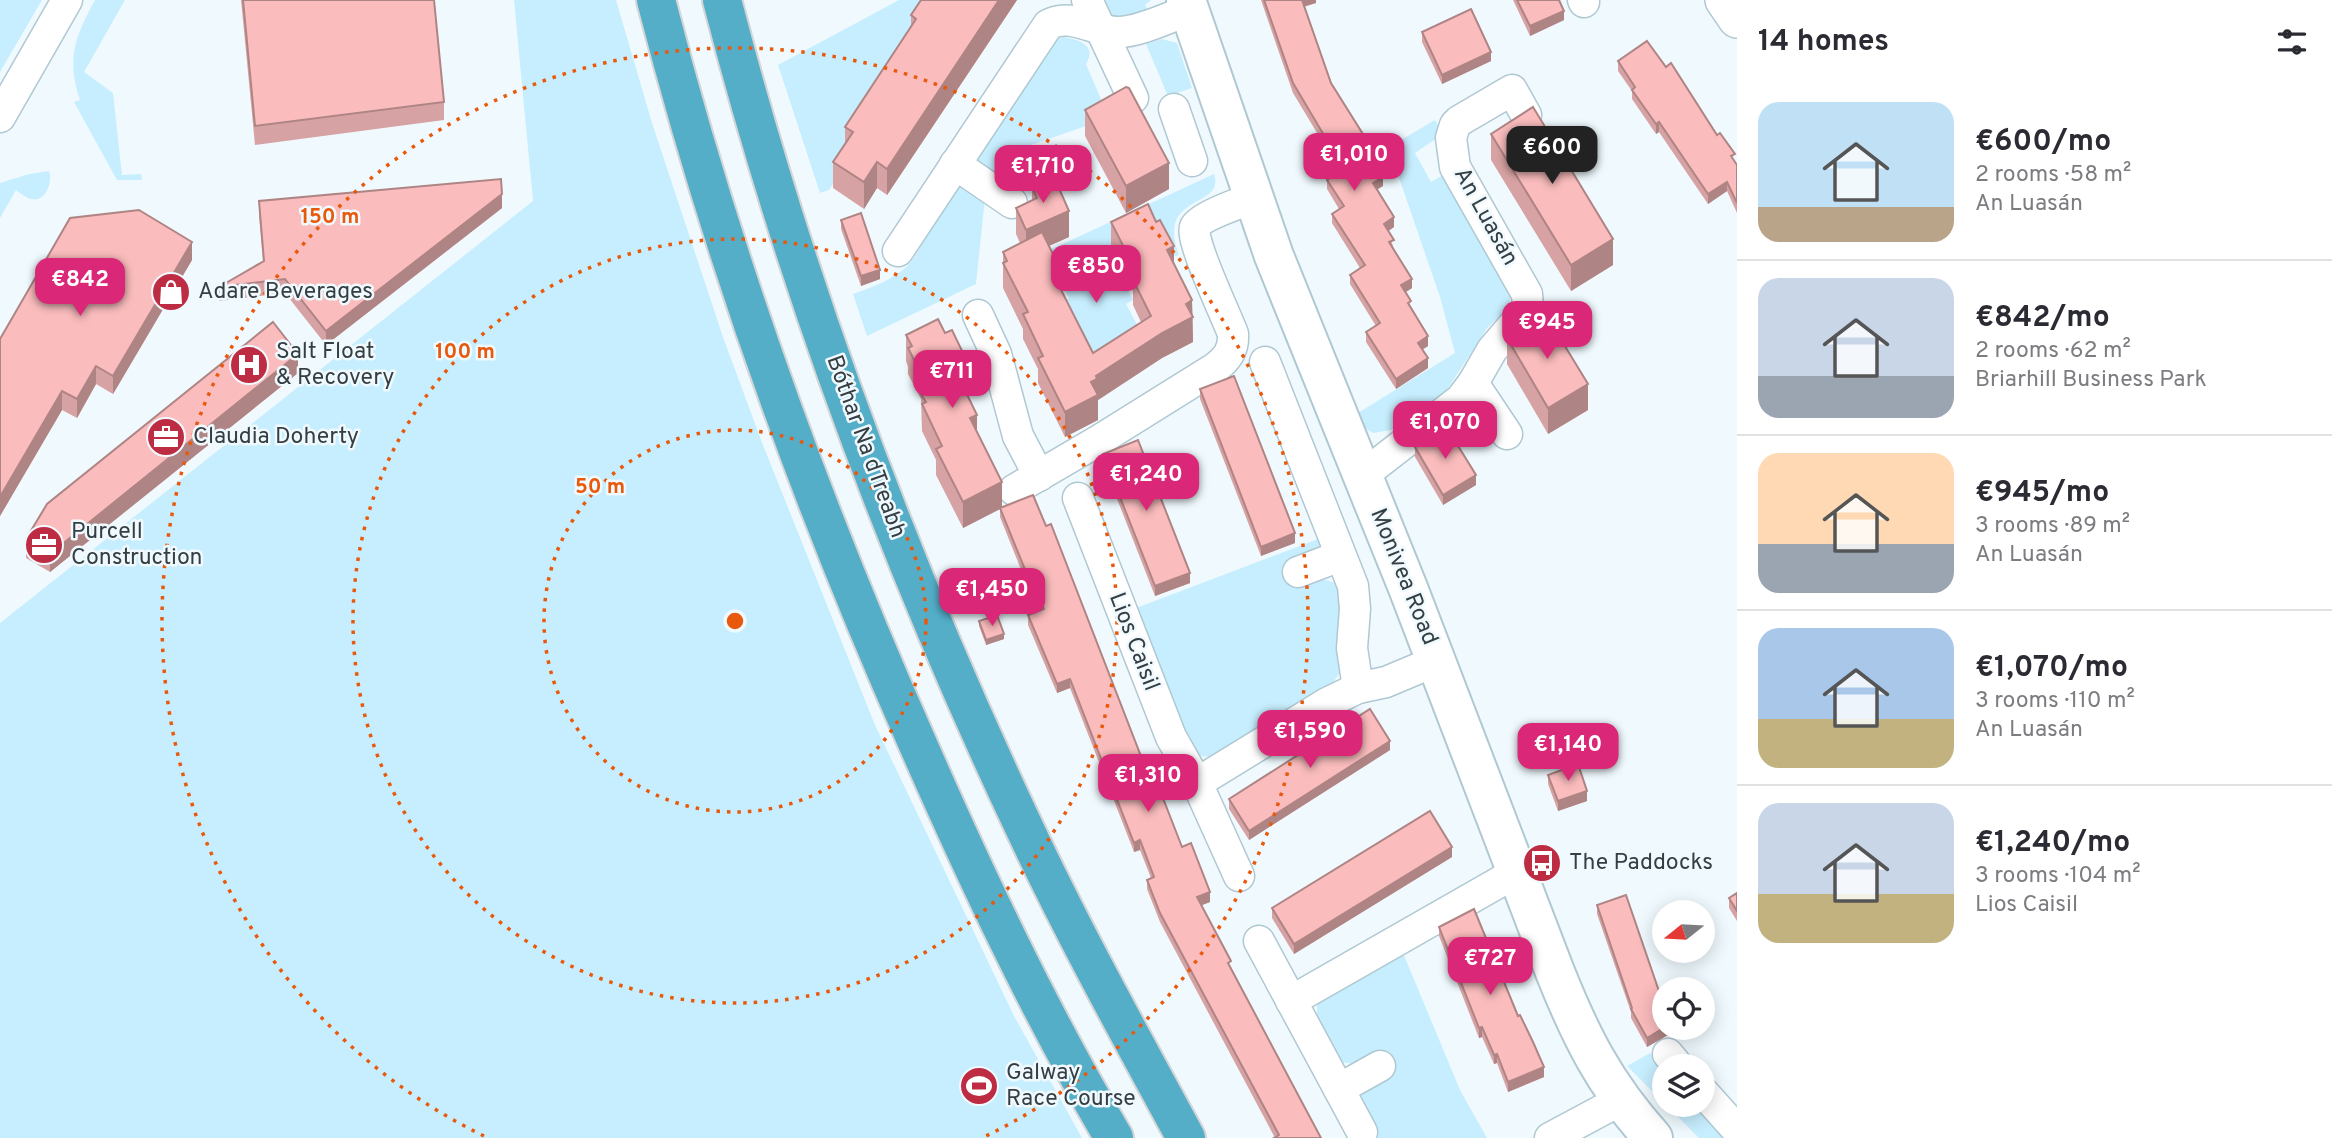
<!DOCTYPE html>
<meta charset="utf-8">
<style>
body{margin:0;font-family:Overpass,sans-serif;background:#f7f7f7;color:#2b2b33;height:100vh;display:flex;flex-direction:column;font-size:26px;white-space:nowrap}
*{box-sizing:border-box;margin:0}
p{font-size:23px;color:#7c7c81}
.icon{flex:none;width:38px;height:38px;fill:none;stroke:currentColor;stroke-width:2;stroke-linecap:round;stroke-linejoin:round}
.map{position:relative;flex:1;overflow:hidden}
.drawer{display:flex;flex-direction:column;background:#fff;width:595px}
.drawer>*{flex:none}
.needle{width:46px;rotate:252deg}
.controls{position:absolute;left:1652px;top:900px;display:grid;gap:14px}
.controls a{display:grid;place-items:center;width:63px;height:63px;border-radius:50%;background:#fff;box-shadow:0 4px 18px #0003;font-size:35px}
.price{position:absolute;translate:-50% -60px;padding:0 16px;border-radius:14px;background:#db2777;color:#fff;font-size:23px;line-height:46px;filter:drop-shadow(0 2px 4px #0008)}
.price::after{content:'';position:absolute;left:50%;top:42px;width:21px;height:16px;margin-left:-10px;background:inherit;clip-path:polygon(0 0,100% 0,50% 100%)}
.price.active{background:#222;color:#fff}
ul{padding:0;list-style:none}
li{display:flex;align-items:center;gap:21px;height:175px;padding:0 21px}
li+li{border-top:2px solid #e1e1e2}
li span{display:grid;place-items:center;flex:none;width:196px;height:140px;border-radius:21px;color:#555}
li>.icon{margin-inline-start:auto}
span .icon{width:84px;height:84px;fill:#fffc;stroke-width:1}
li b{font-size:30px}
h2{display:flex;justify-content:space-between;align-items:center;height:84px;padding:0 21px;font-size:30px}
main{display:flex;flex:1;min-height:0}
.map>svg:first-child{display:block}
</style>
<main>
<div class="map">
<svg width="1737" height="1138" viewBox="0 0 1737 1138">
<rect width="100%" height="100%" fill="#f0fafe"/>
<!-- green -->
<g fill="#c7eefe">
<polygon points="0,0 42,0 0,72"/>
<path d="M95 0H125L84 72 113 93 122 175 141 174 142 180H117L74 102 80 100C66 58 75 37 95 0Z"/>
<polygon points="514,0 616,0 652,123 723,337 761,440 875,725 1014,1016 1082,1138 0,1138 0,623 533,201"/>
<polygon points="899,0 920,0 924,12 849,159 829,190 820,193 778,65"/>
<polygon points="1102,0 1151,0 1145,5 1148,12 1125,20 1109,13"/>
<path d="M1064 37C1081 40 1097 46 1086 64L1109 118 1008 153 994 180 975 162 1053 40Z"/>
<polygon points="1162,39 1177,43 1192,88 1168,96 1146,44"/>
<polygon points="1435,120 1443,134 1415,153 1431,182 1445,174 1510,291 1510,302 1506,310 1487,328 1443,396 1391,430 1373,433 1363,427 1358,413 1455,353 1440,297 1395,166 1384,150"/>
<path d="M49 171C53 181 46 203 31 199 26 198 20 193 16 190L0 218V183L29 174Z"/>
<path d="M1214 174C1226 210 1155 192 1179 255L1175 256 1171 253 1151 224 1106 247 1133 300 1126 304 1143 336 1098 370 1063 302 1069 298 1052 264 1041 254Z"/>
<path d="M962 185 985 198 976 284 867 336 853 294C872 287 896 279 910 263 929 239 938 204 962 185Z"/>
<path d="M1318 539 1320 545 1315 552 1286 566 1295 586C1312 581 1323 575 1340 586L1342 669 1331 686 1216 756C1204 758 1197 756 1188 747L1136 608Z"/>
<polygon points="1401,948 1460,1090 1487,1138 1378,1138 1360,1104 1362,1091 1389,1073 1377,1052 1356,1064 1339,1062 1317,1024 1317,1003"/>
<polygon points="1650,1053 1664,1068 1664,1103 1627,1066"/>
<polygon points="1665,1104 1698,1104 1728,1138 1699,1138"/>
</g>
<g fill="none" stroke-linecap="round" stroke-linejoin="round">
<defs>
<g id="minor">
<polyline points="1087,0 1133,98"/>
<polyline points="1583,0 1584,2"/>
<polyline points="1174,109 1192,161"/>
<polyline points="0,117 67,0"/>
<polyline points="955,164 1012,203"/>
<path d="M898 251 1048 25C1070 12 1094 31 1117 32 1137 33 1170 17 1189 10"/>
<polyline points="978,315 996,354 1018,436 1039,476"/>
<polyline points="1265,362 1353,586 1355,609 1352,648 1358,688"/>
<polyline points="1473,383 1507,434"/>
<polyline points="1362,476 1461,399 1473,383 1492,350 1528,308 1527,294 1455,167 1451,138 1455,125 1459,121 1512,90 1526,115"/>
<path d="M1014 490 1098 441 1215 368C1227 359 1234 350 1233 334 1227 317 1189 238 1195 227 1201 216 1240 203 1253 198"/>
<polyline points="1078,498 1171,737 1197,783 1239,876"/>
<polyline points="1298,572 1340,556"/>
<polyline points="1197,783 1327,703 1358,688 1386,682 1436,661"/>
<polyline points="1259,941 1362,1132"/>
<polyline points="1291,1001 1517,872"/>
<polyline points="1668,1054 1678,1066"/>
<polyline points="1339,1089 1380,1066"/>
<polyline points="1703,1092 1737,1130"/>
<polyline points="1550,1138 1621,1100"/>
</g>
<polyline id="tertiary" points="1724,0 1737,19"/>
<path id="secondary" d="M1186 0 1274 256 1408 588 1555 972C1581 1037 1605 1085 1653 1138"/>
<g id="trunk">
<path d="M656 0C721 253 810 501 916 740 975 875 1039 1011 1114 1138"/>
<path d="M722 0C795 283 898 560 1023 825 1073 932 1130 1035 1186 1138"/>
</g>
</defs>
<!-- minor casing -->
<use href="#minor" stroke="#afc8d2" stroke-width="33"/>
<!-- tertiary casing -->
<use href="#tertiary" stroke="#afc8d2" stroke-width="40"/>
<!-- secondary casing -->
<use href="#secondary" stroke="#afc8d2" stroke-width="42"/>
<!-- trunk casing -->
<use href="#trunk" stroke="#d3d5d6" stroke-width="42"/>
<!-- minor -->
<use href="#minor" stroke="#fff" stroke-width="30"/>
<!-- tertiary -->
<use href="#tertiary" stroke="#fff" stroke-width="37"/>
<!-- secondary -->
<use href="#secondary" stroke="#fff" stroke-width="38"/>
<!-- trunk -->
<use href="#trunk" stroke="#54aec8" stroke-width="38"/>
</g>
<!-- wall -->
<g fill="#d7a2a3">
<polygon points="241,0 434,0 444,102 444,120 255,145"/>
<polygon points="921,0 1017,0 887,195 877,188 864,209 833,188 833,162 845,145 845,127 911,27 911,15"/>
<polygon points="1261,0 1316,0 1316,3 1304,7 1331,83 1366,149 1365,149 1383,186 1377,189 1394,227 1388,231 1394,249 1412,288 1406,292 1411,308 1428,346 1422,350 1428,368 1396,389 1366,342 1366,332 1376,326 1350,284 1350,275 1360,268 1332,223 1332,214 1339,209 1327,189 1327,180 1340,171 1293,93"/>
<polygon points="1513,0 1559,0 1564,20 1530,36"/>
<polygon points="1422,32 1491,61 1442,84 1422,42"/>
<polygon points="1618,61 1735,162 1737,165 1737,213 1727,191 1708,204 1659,132 1656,134 1632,99 1632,91 1618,71"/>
<polygon points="1085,110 1169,189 1126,213 1085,136"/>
<polygon points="1491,134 1613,265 1571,291 1491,160"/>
<polygon points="1032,187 1069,237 1049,246 1062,292 1093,353 1141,322 1133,305 1133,290 1111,248 1111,222 1174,264 1192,300 1193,342 1162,358 1098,400 1098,420 1065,437 1038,383 1038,369 1023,339 1023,329 1003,288 1003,252 1020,243 1016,234 1016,208 1032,200"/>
<polygon points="259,201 502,208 326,345 285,293 219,301 219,287 263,261 259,215"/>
<polygon points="841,220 880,279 861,286 841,229"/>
<polygon points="192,260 113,394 96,384 77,418 62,410 0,516 0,339"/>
<polygon points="945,333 965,357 966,392 977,433 1002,507 1182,847 1210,902 1202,905 1231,969 1321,1138 1275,1138 1160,922 1147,889 1147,880 1151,878 1140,850 1134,852 1070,688 1057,693 1028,625 1028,615 1041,610 1029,580 1026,582 1000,517 1000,509 963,528 936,475 936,460 922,431 921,399 908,374 908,367 906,361 906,335"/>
<polygon points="1507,338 1588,410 1548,434 1507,364"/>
<polygon points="298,373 50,572 26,558 26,539"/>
<polygon points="1200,389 1295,543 1261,556 1200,399"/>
<polygon points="1415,447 1476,485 1443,505 1415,457"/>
<polygon points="1103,454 1190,583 1155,596 1103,463"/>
<polygon points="979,621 1004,639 986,645 979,626"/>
<polygon points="1390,750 1249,840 1229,809 1229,799"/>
<polygon points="1548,775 1587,801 1558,811 1548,784"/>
<polygon points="1452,857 1294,954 1272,918 1272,908"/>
<polygon points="1737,893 1737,921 1729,908 1729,898"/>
<polygon points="1597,905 1664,1027 1682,1027 1647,1047 1631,1018 1631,1012 1597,914"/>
<polygon points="1439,927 1544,1077 1508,1092 1497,1063 1494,1064 1482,1037 1479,1038 1439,936"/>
</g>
<!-- shaded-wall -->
<g fill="#af8484">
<polygon points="999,0 1017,0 887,195 887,169"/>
<polygon points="1301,0 1316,0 1316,3 1301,7"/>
<polygon points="1564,11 1564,20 1530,36 1530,26"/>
<polygon points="1491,52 1491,61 1442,84 1442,75"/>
<polygon points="1659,122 1659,132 1656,134 1656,124"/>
<polygon points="1366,139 1366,149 1361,152 1361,142"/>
<polygon points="877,162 877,188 864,209 864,182"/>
<polygon points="1169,163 1169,189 1126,213 1126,186"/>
<polygon points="1383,177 1383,186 1373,192 1373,183"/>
<polygon points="1727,182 1727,191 1708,204 1708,194"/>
<polygon points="502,194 502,208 326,345 326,331"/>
<polygon points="1069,211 1069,237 1026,256 1026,230"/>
<polygon points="1394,217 1394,227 1384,234 1384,224"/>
<polygon points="1613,239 1613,265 1571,291 1571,265"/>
<polygon points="192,242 192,260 113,394 113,376"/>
<polygon points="1174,246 1174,271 1167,250"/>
<polygon points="880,270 880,279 861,286 861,276"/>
<polygon points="1062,272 1062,297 1054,276"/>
<polygon points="1412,279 1412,288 1401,295 1401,285"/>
<polygon points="1192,300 1193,342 1162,358 1098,400 1098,420 1065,437 1065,412 1096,376 1186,304"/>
<polygon points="1428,336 1428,346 1418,352 1418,343"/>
<polygon points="298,354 298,373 50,572 50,554"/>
<polygon points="965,357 966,401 959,404 959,360"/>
<polygon points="1428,358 1428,368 1396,389 1396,379"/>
<polygon points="96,366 96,384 77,418 77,399"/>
<polygon points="1588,384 1588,410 1548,434 1548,408"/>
<polygon points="62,391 62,410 0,516 0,497"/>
<polygon points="977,415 977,441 970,418"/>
<polygon points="1476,475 1476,485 1443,505 1443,495"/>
<polygon points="1002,482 1002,508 963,528 963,502"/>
<polygon points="1295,533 1295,543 1261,556 1261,547"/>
<polygon points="1029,571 1029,580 1026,582 1026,572"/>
<polygon points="1190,573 1190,583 1155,596 1155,586"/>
<polygon points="1004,634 1004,639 986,645 986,640"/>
<polygon points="1070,679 1070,688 1057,693 1057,684"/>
<polygon points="1390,741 1390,750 1249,840 1249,831"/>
<polygon points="1587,791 1587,801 1558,811 1558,801"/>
<polygon points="1140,840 1140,850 1134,852 1134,843"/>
<polygon points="1452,847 1452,857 1294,954 1294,944"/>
<polygon points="1210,892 1210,902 1197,907 1197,897"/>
<polygon points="1482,1027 1482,1037 1479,1038 1479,1028"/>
<polygon points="1665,1027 1682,1027 1647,1047 1647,1038"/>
<polygon points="1497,1054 1497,1063 1494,1064 1494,1055"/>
<polygon points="1544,1067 1544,1077 1508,1092 1508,1082"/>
</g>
<!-- building -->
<g fill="#fabcbd" stroke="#af8484" stroke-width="2">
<polygon points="243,0 434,0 444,102 255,126"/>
<polygon points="921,0 999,0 887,169 877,162 864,182 833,162 853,132 845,127 916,19 911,15"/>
<polygon points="1264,0 1302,0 1331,83 1366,139 1361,142 1383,177 1373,183 1394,217 1384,224 1394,240 1389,242 1412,279 1401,285 1411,301 1408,303 1428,336 1418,343 1428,358 1396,379 1366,332 1380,323 1350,275 1365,265 1332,214 1344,206 1327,180 1344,169 1293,83"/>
<polygon points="1517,0 1559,0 1564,11 1530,26"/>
<polygon points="1471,9 1491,52 1442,75 1422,32"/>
<polygon points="1647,41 1666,67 1671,63 1717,135 1720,133 1735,154 1731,156 1737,165 1737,203 1727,182 1708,194 1659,122 1656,124 1632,90 1635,87 1618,61"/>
<polygon points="1126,87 1129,88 1169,163 1126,186 1085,110"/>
<polygon points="1533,107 1613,239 1571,265 1491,134"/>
<polygon points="1054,177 1069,211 1026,230 1016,208 1037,198 1032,187"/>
<polygon points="501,179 502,194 326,331 285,279 219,287 264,261 259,201"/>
<polygon points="1148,204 1156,222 1160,220 1174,246 1167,250 1192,300 1186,304 1193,317 1162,333 1096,376 1097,379 1091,382 1098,395 1065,412 1038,358 1043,356 1023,314 1028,312 1003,263 1007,261 1003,252 1042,232 1062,272 1054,276 1093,353 1151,316 1133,280 1139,277 1111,222"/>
<polygon points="139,210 192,242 113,376 96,366 77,399 62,391 0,497 0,339 70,218"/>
<polygon points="861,213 880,270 861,276 841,220"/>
<polygon points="1546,315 1588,384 1548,408 1507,338"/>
<polygon points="938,319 945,333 952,330 965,357 959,360 966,375 959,378 977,415 970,418 1002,482 963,502 936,449 942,446 922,404 926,402 921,394 929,389 908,348 912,346 906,335"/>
<polygon points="273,322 298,354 50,554 26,539 47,504"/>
<polygon points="1234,376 1295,533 1261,547 1200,389"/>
<polygon points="1447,428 1476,475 1443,495 1415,447"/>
<polygon points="1138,440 1190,573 1155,586 1103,454"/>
<polygon points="1033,495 1046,526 1051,524 1156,795 1161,793 1182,847 1191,843 1210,892 1197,897 1231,961 1228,963 1321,1138 1274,1138 1279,1135 1160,913 1147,880 1154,877 1140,840 1134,843 1070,679 1057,684 1028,615 1044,609 1029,571 1026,572 1000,508"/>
<polygon points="997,615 1004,634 986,640 979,621"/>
<polygon points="1370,709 1390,741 1249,831 1229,799"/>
<polygon points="1578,764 1587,791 1558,801 1548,775"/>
<polygon points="1430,811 1452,847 1294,944 1272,908"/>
<polygon points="1737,893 1737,911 1729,898"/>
<polygon points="1626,895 1660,994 1664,992 1664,1027 1665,1027 1647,1038 1631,1009 1632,1008 1597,905"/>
<polygon points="1474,909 1518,1016 1520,1015 1533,1042 1544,1067 1508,1082 1497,1054 1494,1055 1482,1027 1479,1028 1439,927"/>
<polygon points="1684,981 1688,989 1670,989"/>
</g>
<!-- distance rings -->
<g fill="none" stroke="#e8590c" stroke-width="3.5" stroke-dasharray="3.5 7">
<circle cx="735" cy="621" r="191"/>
<circle cx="735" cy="621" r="382"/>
<path d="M484 1136A573 573 0 1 1 986 1136"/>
</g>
<!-- icons -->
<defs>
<symbol id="shop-disc" viewBox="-11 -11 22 22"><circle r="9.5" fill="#bd2c42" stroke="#f0fafe"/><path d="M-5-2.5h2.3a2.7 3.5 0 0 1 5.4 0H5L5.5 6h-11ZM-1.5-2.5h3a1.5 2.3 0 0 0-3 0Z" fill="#fff"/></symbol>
<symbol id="hospital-disc" viewBox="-11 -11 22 22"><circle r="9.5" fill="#bd2c42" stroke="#f0fafe"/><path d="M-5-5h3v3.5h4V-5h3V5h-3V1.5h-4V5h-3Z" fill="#fff"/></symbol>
<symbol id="office-disc" viewBox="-11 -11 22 22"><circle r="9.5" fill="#bd2c42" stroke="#f0fafe"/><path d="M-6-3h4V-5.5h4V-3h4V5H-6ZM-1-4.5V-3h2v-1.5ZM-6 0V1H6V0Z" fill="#fff"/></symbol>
<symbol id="bus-disc" viewBox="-11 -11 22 22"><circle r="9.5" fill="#bd2c42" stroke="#f0fafe"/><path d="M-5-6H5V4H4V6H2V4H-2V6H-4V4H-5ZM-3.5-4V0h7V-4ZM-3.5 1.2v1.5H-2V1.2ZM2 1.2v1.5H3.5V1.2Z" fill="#fff"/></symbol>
<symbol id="stadium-disc" viewBox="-11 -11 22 22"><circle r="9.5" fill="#bd2c42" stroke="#f0fafe"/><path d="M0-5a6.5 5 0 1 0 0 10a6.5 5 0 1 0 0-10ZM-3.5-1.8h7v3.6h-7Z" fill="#fff"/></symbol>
</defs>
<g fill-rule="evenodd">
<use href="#shop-disc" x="149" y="270" width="44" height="44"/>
<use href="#hospital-disc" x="227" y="343" width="44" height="44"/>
<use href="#office-disc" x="144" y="415" width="44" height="44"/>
<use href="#office-disc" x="22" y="523" width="44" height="44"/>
<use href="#bus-disc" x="1520" y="841" width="44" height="44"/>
<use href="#stadium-disc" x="957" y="1064" width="44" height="44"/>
</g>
<g text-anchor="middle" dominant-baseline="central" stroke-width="5" stroke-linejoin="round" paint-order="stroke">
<!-- street labels -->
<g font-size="23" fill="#353f43" stroke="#f0fafe">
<text transform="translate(1485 217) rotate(61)">An Luasán</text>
<text transform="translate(865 447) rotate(70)">Bóthar Na dTreabh</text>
<text transform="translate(1403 577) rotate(68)">Monivea Road</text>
<text transform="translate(1133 642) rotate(69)">Lios Caisil</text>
</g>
<!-- poi labels -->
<g font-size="23" fill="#353f43" stroke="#f0fafe" text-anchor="start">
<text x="198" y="292">Adare Beverages</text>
<text x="276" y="352">Salt Float<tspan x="276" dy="26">&amp; Recovery</tspan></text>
<text x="193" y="437">Claudia Doherty</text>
<text x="71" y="532">Purcell<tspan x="71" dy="26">Construction</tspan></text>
<text x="1569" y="863">The Paddocks</text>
<text x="1006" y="1073">Galway<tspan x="1006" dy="26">Race Course</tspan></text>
</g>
</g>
<circle cx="735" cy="621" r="10" fill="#e8590c" stroke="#f0fafe" stroke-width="3.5"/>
<g font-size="21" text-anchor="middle" font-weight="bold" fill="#e8590c" stroke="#f0fafe" stroke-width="5" stroke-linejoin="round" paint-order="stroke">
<text x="330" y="223">150 m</text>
<text x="465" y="358">100 m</text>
<text x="600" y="493">50 m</text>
</g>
</svg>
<div class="controls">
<a><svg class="needle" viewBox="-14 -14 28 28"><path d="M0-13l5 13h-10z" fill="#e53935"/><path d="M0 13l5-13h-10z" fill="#7c7c81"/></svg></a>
<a><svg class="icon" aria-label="locate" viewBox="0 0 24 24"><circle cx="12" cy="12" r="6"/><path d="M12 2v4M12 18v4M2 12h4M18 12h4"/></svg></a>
<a><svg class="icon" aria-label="layers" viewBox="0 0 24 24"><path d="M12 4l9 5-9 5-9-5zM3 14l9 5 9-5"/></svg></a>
</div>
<b class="price active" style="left:1552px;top:186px">€600</b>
<b class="price" style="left:1354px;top:193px">€1,010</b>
<b class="price" style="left:1043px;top:205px">€1,710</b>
<b class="price" style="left:1096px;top:305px">€850</b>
<b class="price" style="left:80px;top:318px">€842</b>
<b class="price" style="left:1547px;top:361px">€945</b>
<b class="price" style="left:952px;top:410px">€711</b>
<b class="price" style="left:1445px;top:461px">€1,070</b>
<b class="price" style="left:1146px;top:513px">€1,240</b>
<b class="price" style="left:992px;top:628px">€1,450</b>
<b class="price" style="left:1310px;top:770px">€1,590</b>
<b class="price" style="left:1568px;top:783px">€1,140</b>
<b class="price" style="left:1148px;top:814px">€1,310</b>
<b class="price" style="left:1490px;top:997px">€727</b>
</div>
<section class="drawer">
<h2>14 homes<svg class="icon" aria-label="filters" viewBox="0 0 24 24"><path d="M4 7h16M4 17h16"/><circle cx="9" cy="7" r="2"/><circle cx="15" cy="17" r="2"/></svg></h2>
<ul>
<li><span style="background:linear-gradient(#bfe0f5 75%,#b9a48a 0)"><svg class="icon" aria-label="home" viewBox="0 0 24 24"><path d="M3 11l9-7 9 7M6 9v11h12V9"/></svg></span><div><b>€600/mo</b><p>2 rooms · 58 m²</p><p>An Luasán</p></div></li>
<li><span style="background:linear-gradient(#c9d6e8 70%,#9aa5b1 0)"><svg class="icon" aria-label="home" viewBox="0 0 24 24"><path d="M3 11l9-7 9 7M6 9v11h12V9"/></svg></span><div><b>€842/mo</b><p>2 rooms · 62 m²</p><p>Briarhill Business Park</p></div></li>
<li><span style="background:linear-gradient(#ffd9b3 65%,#9aa5b1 0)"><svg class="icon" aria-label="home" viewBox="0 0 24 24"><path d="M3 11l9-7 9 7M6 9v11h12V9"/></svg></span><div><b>€945/mo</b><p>3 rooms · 89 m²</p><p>An Luasán</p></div></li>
<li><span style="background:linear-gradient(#a9c7e8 65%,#c2b280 0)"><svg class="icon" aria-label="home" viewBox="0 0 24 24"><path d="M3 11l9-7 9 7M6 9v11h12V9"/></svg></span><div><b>€1,070/mo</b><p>3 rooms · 110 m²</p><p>An Luasán</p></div></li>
<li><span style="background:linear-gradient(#c9d6e8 65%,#c2b280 0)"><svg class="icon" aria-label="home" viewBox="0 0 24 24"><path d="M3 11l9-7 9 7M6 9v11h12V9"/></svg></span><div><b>€1,240/mo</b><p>3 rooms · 104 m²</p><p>Lios Caisil</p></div></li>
</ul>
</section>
</main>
